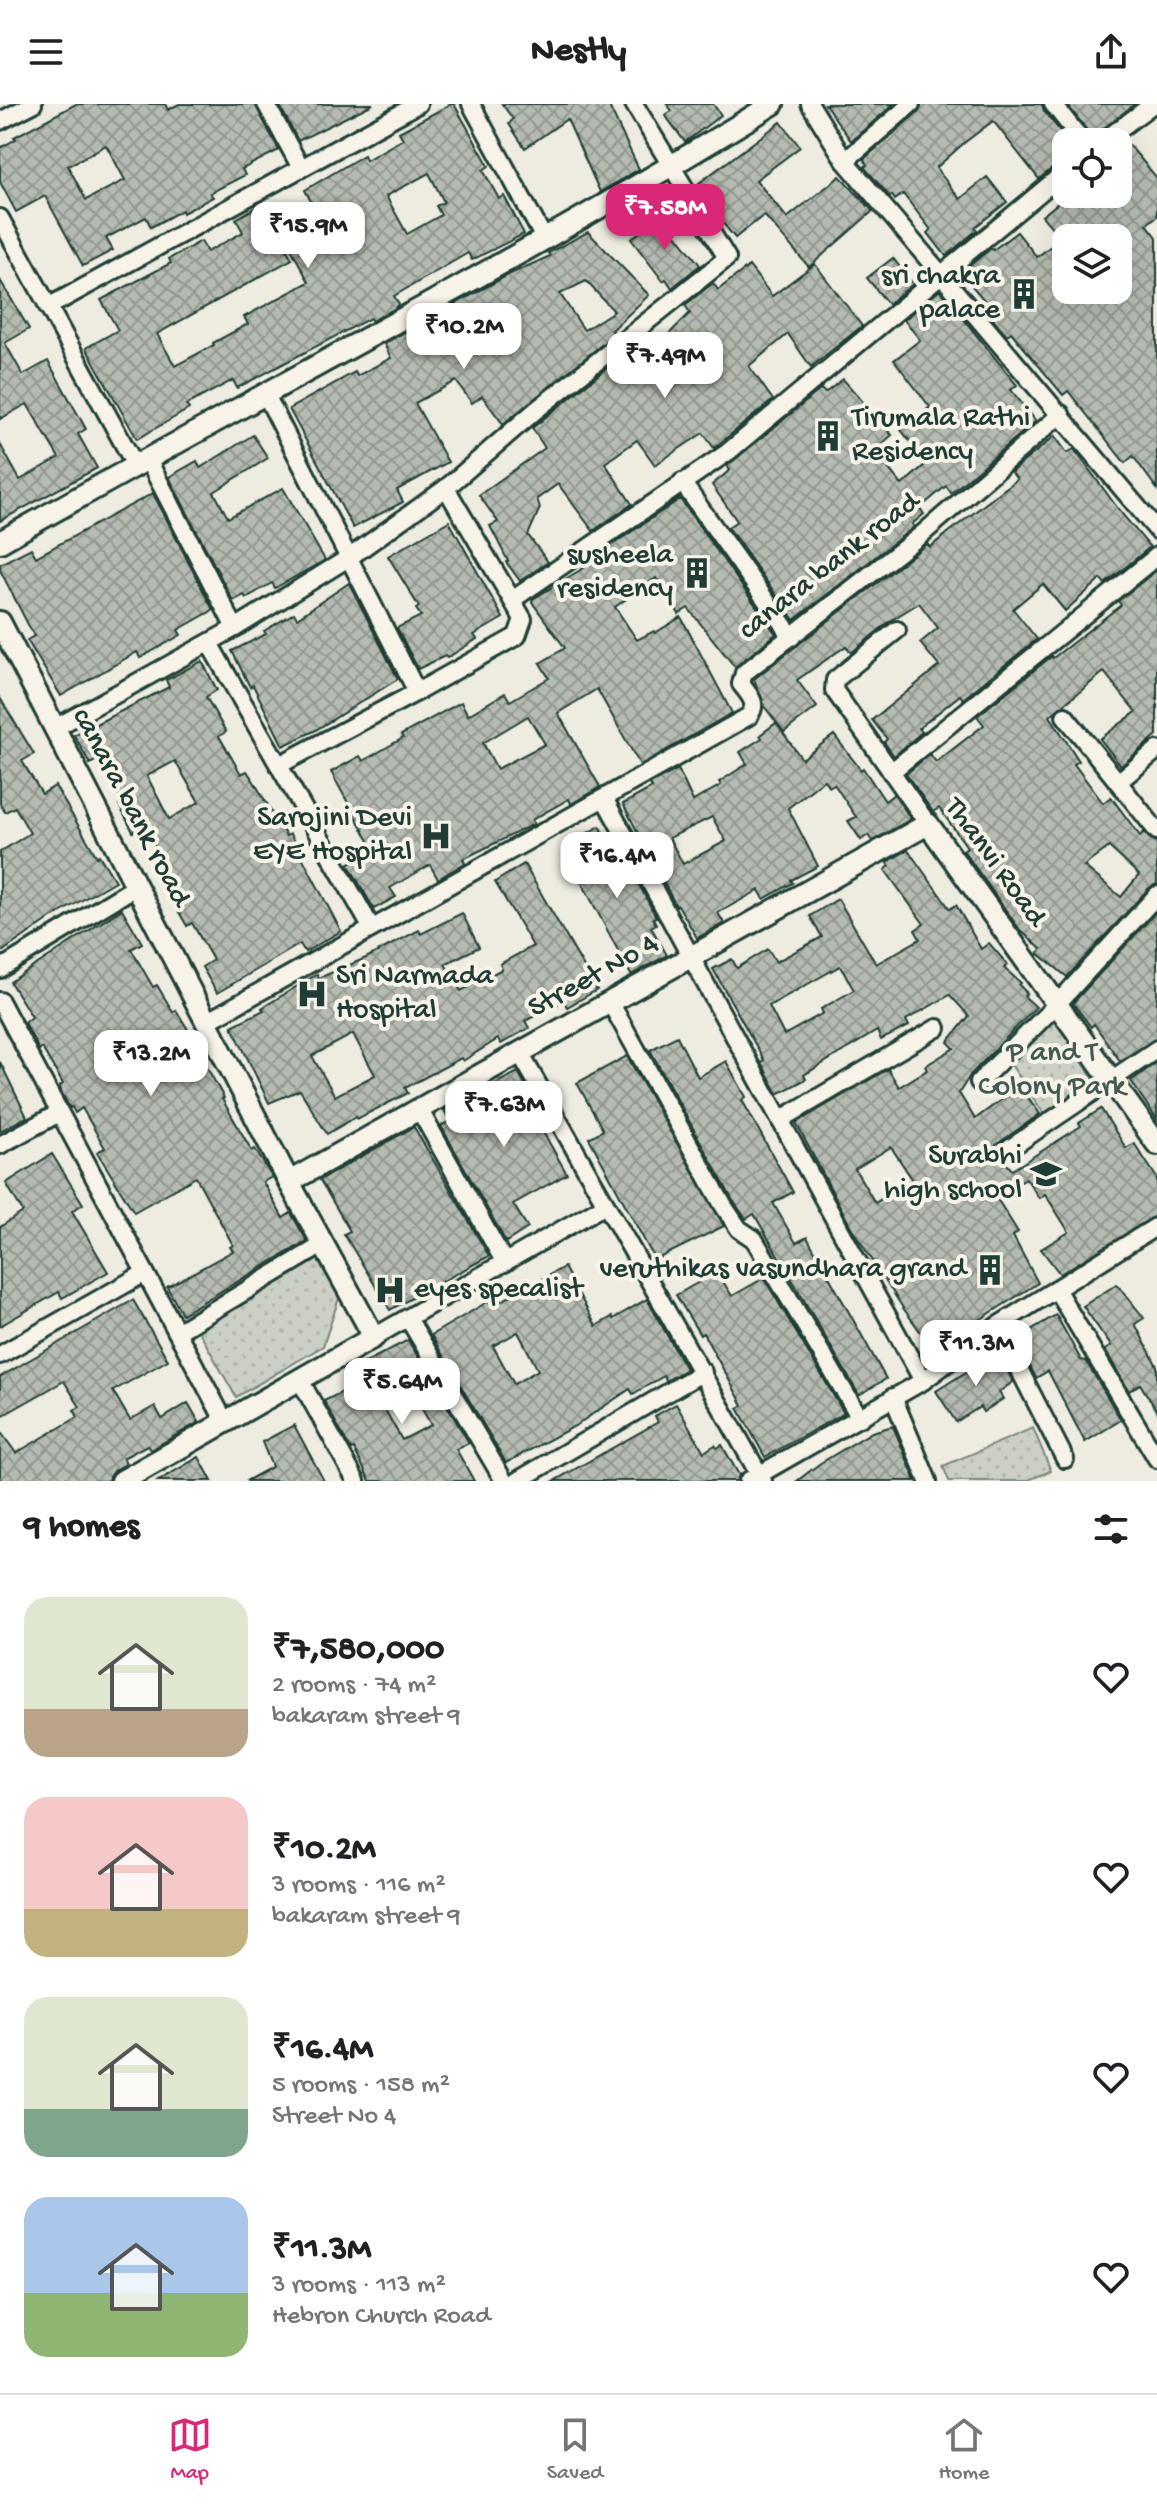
<!DOCTYPE html>
<meta charset="utf-8">
<style>
body{margin:0;font-family:"Gochi Hand",sans-serif;background:#f6f6f6;color:#202124;height:100vh;display:flex;flex-direction:column;font-size:30px;white-space:nowrap}
*{box-sizing:border-box;margin:0}
p{font-size:26px;color:#757577}
.icon{flex:none;width:44px;height:44px;fill:none;stroke:currentColor;stroke-width:2;stroke-linecap:round;stroke-linejoin:round}
.map{position:relative;height:1377px;overflow:hidden}
.side{display:flex;flex-direction:column;background:#fff;flex:1}
.side>*{flex:none}
.tools{position:absolute;left:1052px;top:24px;display:grid;gap:16px}
.tools a{display:grid;place-items:center;width:80px;height:80px;border-radius:16px;background:#fff;box-shadow:0 8px 32px #0002;font-size:40px}
.price{position:absolute;translate:-50% -68px;padding:0 18px;border-radius:16px;background:#fff;color:#222;font-size:26px;line-height:52px;filter:drop-shadow(0 2px 4px #0008)}
.price::after{content:'';position:absolute;left:50%;top:48px;width:24px;height:18px;margin-left:-12px;background:inherit;clip-path:polygon(0 0,100% 0,50% 100%)}
.price.on{background:#db2777;color:#fff}
ul{padding:0;list-style:none}
li{display:flex;align-items:center;gap:24px;height:200px;padding:0 24px}
li span{display:grid;place-items:center;flex:none;width:224px;height:160px;border-radius:24px;color:#555}
li>.icon{margin-inline-start:auto}
span .icon{width:96px;height:96px;fill:#fffc;stroke-width:1}
li b{font-size:34px}
h2{display:flex;justify-content:space-between;align-items:center;height:96px;padding:0 24px;font-size:34px}
header{display:flex;justify-content:space-between;align-items:center;height:104px;padding:0 24px;background:#fff;font-size:36px;font-weight:700}
.tab-bar{display:flex;justify-content:space-around;align-items:center;height:112px;border-top:2px solid #e0e0e0;background:#fff;font-size:22px;color:#757577}
.tab-bar a{display:grid;justify-items:center;gap:4px}
.tab-bar .on{color:#db2777}
.map>svg:first-child{display:block}
</style>
<header><svg class="icon" aria-label="menu" viewBox="0 0 24 24"><path d="M4 6h16M4 12h16M4 18h16"/></svg>Nestly<svg class="icon" aria-label="share" viewBox="0 0 24 24"><path d="M12 15V3M7 8l5-5 5 5M5 13v7h14v-7"/></svg></header>
<div class="map">
<svg width="1157" height="1377" viewBox="0 0 1157 1377">
<defs>
<pattern id="park-dots" width="8" height="8" patternUnits="userSpaceOnUse" patternTransform="scale(2)"><rect width="8" height="8" fill="#cccfc4"/><path d="M2 2h.1M6 6h.1" fill="none" stroke="#afb3a9" stroke-width="1.8" stroke-linecap="round"/></pattern>
<pattern id="building-cross-hatch" width="8" height="8" patternUnits="userSpaceOnUse" patternTransform="scale(2)"><rect width="8" height="8" fill="#b5bbb0"/><path d="M0 0l8 8M0 8l8-8" fill="none" stroke="#939990"/></pattern>
</defs>
<rect width="100%" height="100%" fill="#eeece1"/>
<filter id="ink" filterUnits="userSpaceOnUse"><feTurbulence type="fractalNoise" baseFrequency=".0125" numOctaves="2"/><feDisplacementMap in="SourceGraphic" scale="16" xChannelSelector="R" yChannelSelector="G"/><feConvolveMatrix kernelMatrix="1 2 1 2 8 2 1 2 1" color-interpolation-filters="sRGB"/></filter>
<g filter="url(#ink)">
<!-- park -->
<g fill="url(#park-dots)" stroke="#76867c" stroke-width="2">
<polygon points="1052,912 1097,980 1046,1013 1010,959"/>
<polygon points="318,1153 340,1191 323,1242 236,1293 197,1224"/>
<polygon points="1033,1324 1051,1367 1026,1377 949,1377 943,1362"/>
</g>
<!-- building -->
<g fill="url(#building-cross-hatch)" stroke="#1f3d34" stroke-width="2" fill-rule="evenodd">
<path d="M76 0H165L168 6 179 0H255L279 46 242 65 245 71 210 89 213 93 183 109 182 106 151 123 146 113 106 134 113 146 83 162 45 92 16 108 0 78V44L16 35 14 33ZM106 41 125 76 86 96 68 62Z"/>
<polygon points="279,0 373,0 298,37"/>
<path d="M451 0H454L489 62 483 66 499 95 504 92 524 130 472 156 468 149 394 192 399 200 396 204 372 217 370 214 237 284 233 276 186 301 189 305 137 335 86 244 118 226 101 196 171 159 169 155 201 137 207 148 243 128 236 115 262 100 292 155 157 230 175 262 214 241 213 239 248 220 244 213 309 178 289 141 324 122 305 86 364 51 366 56 403 35 399 28ZM429 69 444 98 436 102 441 111 407 130 386 92Z"/>
<polygon points="502,0 608,0 639,65 600,88 567,15 525,44 509,20 513,15"/>
<polygon points="667,0 713,0 721,11 685,38 665,11 672,7"/>
<polygon points="825,0 894,0 851,37"/>
<polygon points="922,0 1042,0 1044,7 1069,38 1066,38 1066,56 1059,59 1039,75 993,17 964,39 936,64 960,95 987,73 1007,98 975,123 977,126 946,152 928,129 931,126 903,90 895,96 892,91 890,93 864,63 867,61 864,55 918,8"/>
<polygon points="1067,0 1135,0 1092,33"/>
<polygon points="781,18 800,43 756,76 787,114 840,72 873,107 809,163 764,111 735,134 717,112 722,108 699,79"/>
<path d="M1124 35 1157 74V112L1147 120 1157 133V385L1133 352 1125 359 1068 287 1063 291 1011 228 1007 231 980 200 984 196 961 169 991 144 993 146 1017 128 1037 153 1061 134 1042 112 1058 99 1053 92 1056 90H1118V40ZM1066 134H1118V186H1066Z"/>
<polygon points="661,111 700,161 672,184 666,175 663,177 631,135"/>
<path d="M588 128 649 191 612 226 615 230 503 320 482 292 472 299 456 277 415 299 448 358 397 386 403 398 353 424 289 305 355 268 357 272 391 254 384 240 408 226 412 234 450 213 446 205 508 171 550 152 548 149ZM586 177 614 207 584 226 560 190Z"/>
<polygon points="893,154 913,180 888,200 867,174"/>
<polygon points="815,160 862,222 811,263 788,230 749,262 773,296 714,344 703,329 655,361 637,336 605,359 632,400 593,427 558,380 537,395 540,404 528,431 548,458 520,477 506,458 508,457 490,422 498,418 479,391 545,344 532,324 627,248 632,256 669,230 690,209 685,201 713,179 718,186 749,162 772,192"/>
<polygon points="0,176 29,225 5,239 23,271 48,257 86,325 78,330 97,364 0,417 0,340 20,376 59,354 27,300 0,315"/>
<polygon points="940,186 1017,281 1011,286 1036,317 951,389 946,382 920,404 924,410 912,420 914,423 794,516 728,423 737,417 712,381 730,366 727,362 821,285 825,289 843,275 892,331 874,347 902,381 927,359 901,326 930,303 894,256 920,236 904,216"/>
<polygon points="253,331 268,354 214,388 228,414 283,384 325,456 275,484 272,479 246,494 244,491 233,497 169,373 197,357 200,364"/>
<polygon points="1055,332 1067,349 1074,345 1122,410 1150,443 1105,480 1101,475 1065,507 1043,480 1013,505 1037,535 963,595 960,591 919,624 922,628 894,652 884,638 887,635 872,616 939,562 920,539 938,524 919,499 890,517 851,549 846,542 797,576 817,603 784,628 764,602 754,575 927,440 930,443 1017,375 1011,368"/>
<polygon points="153,389 213,506 178,526 181,531 140,554 137,548 61,592 27,536 34,532 0,466 0,460 31,444 36,453"/>
<path d="M680 395 776 530 735 563 688 504 679 510 656 474 615 503 637 536 654 527 655 529 681 513 732 609 640 661 597 585 558 609 600 683 571 700 569 695 532 716 534 720 463 755 465 759 438 775 430 761 390 784 396 793 374 805 348 760 374 746 331 668 360 652 363 657 403 634 401 631 461 598 468 611 505 589 510 597 549 574 540 559 565 544 532 498 533 495 608 449 606 445ZM528 612 545 640 497 665 483 639Z"/>
<polygon points="449,417 503,514 474,531 477,535 447,554 445,552 418,565 397,524 421,512 416,505 419,503 388,452"/>
<path d="M1157 466V631L1121 662 1100 635 1136 608 1104 568 1050 612 1079 657 1074 660 1103 699 1111 693 1140 732 1144 728 1149 734 1157 738V780L1149 784 1067 873 1038 849 1041 845 1020 826 963 746 967 743 939 704 933 708 906 670 930 650 936 658 984 621 977 612 1052 552 1053 554 1121 501 1118 497ZM1109 743 1139 771 1121 793 1084 762Z"/>
<polygon points="349,479 398,575 314,627 283,642 253,581 250,583 232,547 266,530 264,527 294,509 297,514"/>
<path d="M202 557 217 586 206 593 226 628 219 632 241 670 247 667 253 676 286 732 290 730 341 827 305 848 300 840 217 889 202 863 213 856 192 819 187 822 155 766 165 760 144 723 133 728 119 701 123 699 100 654 90 660 74 631 169 583 166 576ZM175 657 199 698 169 715 147 672Z"/>
<polygon points="0,594 34,650 22,657 42,690 55,682 97,753 99,751 115,777 51,814 0,849 0,748 30,729 15,703 5,708 0,700"/>
<path d="M776 619 802 655 834 631 861 666 863 664 885 697 894 690 911 715 872 737 868 731 861 736 848 717 856 713 834 680 829 683 824 676 788 704 818 762 791 776 793 779 764 795 759 786 718 809 724 819 697 834 678 801 676 802 623 700 652 684 650 680 678 665 693 697 721 681 719 678 747 660 740 648 762 634 760 631ZM712 713 726 737 683 760 669 734Z"/>
<polygon points="600,722 627,770 632,767 656,813 653,814 656,820 651,823 667,851 631,871 563,743"/>
<path d="M908 746 950 805 956 801 981 845 989 839 1008 861 1004 864 1021 879 1019 881 1027 889 1024 892 1036 903 971 970 959 989 975 1015 1020 982 1040 1010 996 1041 1000 1052 1012 1066 1081 1022 1079 1019 1101 1005 1126 1044 1134 1039 1157 1074V1111L1060 1170 1041 1145 1069 1128 1045 1090 1039 1094 1026 1074 996 1093 1018 1128 1013 1132 1038 1179 973 1220 971 1218 934 1246 903 1204 851 1123 796 1019 888 965 899 983 927 966 925 962 954 944 948 938 969 912 950 891 906 916 909 922 881 936 877 927 804 971 806 975 778 990 761 958 764 956 713 865 732 855 737 864 768 845 776 858 822 833 810 812 838 795 876 860 920 835 915 826 924 820 885 766 890 762 887 758ZM840 862 854 886 821 905 823 909 784 931 769 902ZM891 1043 912 1075 875 1099 855 1065Z"/>
<path d="M524 760 597 886 567 903 564 897 525 917 529 924 501 940 498 935 463 957 461 954 405 984 408 989 357 1015 356 1013 327 1030 300 986 269 999 232 922 264 906 262 904 317 870 319 874 366 854 419 826 421 830 462 809 479 843 445 860 461 887 502 865 500 860 533 842 495 778ZM353 930 375 971 335 992 312 952Z"/>
<polygon points="122,805 142,839 131,845 153,883 157,881 173,908 176,906 195,937 193,938 224,994 222,995 252,1047 255,1045 272,1073 263,1078 283,1114 291,1109 307,1137 182,1210 167,1183 233,1147 230,1143 233,1141 196,1073 134,1108 97,1048 105,1044 82,1004 75,1009 72,1003 70,1004 61,988 60,982 63,980 42,944 39,946 24,918 32,913 10,878"/>
<polygon points="1157,807 1157,934 1120,957 1094,920 1091,923 1073,899"/>
<polygon points="677,932 698,973 726,957 746,993 742,996 793,1088 773,1099 796,1139 807,1133 886,1275 859,1291 754,1110 746,1115 732,1095 650,946"/>
<polygon points="627,952 724,1122 655,1156 589,1034 603,1026 577,979"/>
<polygon points="0,958 27,1013 0,1027"/>
<polygon points="1157,958 1157,1016 1131,977"/>
<polygon points="518,968 549,1022 542,1026 567,1070 513,1100 528,1124 506,1138 441,1022 450,1017 444,1006"/>
<polygon points="414,1023 489,1152 390,1206 344,1130 350,1127 320,1076"/>
<polygon points="52,1050 83,1100 72,1107 108,1168 62,1194 59,1188 0,1222 0,1123 23,1108 6,1079"/>
<path d="M564 1163 596 1222 612 1213 613 1215 647 1195 686 1265 666 1277 664 1272 633 1290 630 1285 575 1322 506 1359 431 1231 489 1197 492 1202ZM518 1228 538 1266 514 1280 493 1242Z"/>
<polygon points="717,1168 732,1192 764,1174 844,1309 765,1353 738,1304 743,1301 703,1229 700,1231 676,1191"/>
<polygon points="1117,1180 1144,1214 1135,1220 1157,1262 1157,1307 1140,1280 1129,1287 1105,1246 1111,1242 1083,1202"/>
<polygon points="133,1196 168,1256 113,1287 130,1316 155,1302 162,1315 188,1299 199,1318 150,1346 147,1341 123,1354 126,1360 115,1366 107,1377 0,1377 0,1327 16,1349 78,1313 74,1306 80,1303 64,1277 0,1313 0,1273"/>
<polygon points="1056,1211 1081,1256 1086,1257 1121,1316 1085,1338 1048,1267 1036,1274 1016,1235"/>
<polygon points="408,1236 469,1339 456,1345 474,1377 370,1377 354,1345 351,1346 324,1297 346,1286 355,1305 378,1293 402,1336 431,1321 408,1280 384,1294 364,1259"/>
<polygon points="998,1248 1013,1278 999,1288 1003,1295 983,1308 980,1303 956,1318 936,1287"/>
<polygon points="676,1300 704,1348 715,1341 717,1344 722,1341 739,1371 737,1377 554,1377 658,1318 655,1312"/>
<polygon points="294,1321 324,1377 246,1377 272,1363 262,1338"/>
<polygon points="893,1322 916,1377 797,1377 819,1360 872,1328"/>
<polygon points="199,1353 212,1377 158,1377"/>
</g>
<g fill="none" stroke-linecap="round" stroke-linejoin="round">
<defs>
<g id="minor">
<polyline points="266,0 301,64"/>
<polyline points="471,0 545,136"/>
<polyline points="810,0 845,57 1157,426"/>
<polyline points="1053,0 1083,38"/>
<polyline points="0,17 33,0"/>
<polyline points="1102,38 1153,0"/>
<polyline points="845,57 911,0"/>
<polyline points="0,114 135,361"/>
<polyline points="48,203 418,0"/>
<polyline points="265,289 417,588"/>
<polyline points="147,354 235,524"/>
<polyline points="682,378 792,533"/>
<polyline points="446,384 512,496"/>
<polyline points="897,526 835,576 834,586 928,720"/>
<polyline points="209,539 371,823"/>
<polyline points="1065,612 1118,678"/>
<polyline points="55,624 235,524 350,453 446,384 535,307 727,154 634,0"/>
<polyline points="1157,646 1118,678 1157,727"/>
<polyline points="279,661 417,588 517,532 523,515 512,496 728,348 1066,67"/>
<polyline points="891,668 1157,452"/>
<polyline points="604,694 923,1277"/>
<polyline points="0,865 137,782"/>
<polyline points="0,897 225,1318"/>
<polyline points="610,898 723,1101 739,1125 754,1135 764,1152 860,1314"/>
<path d="M208 917 749 612C759 599 749 591 741 580L744 569 921 431 1061 310"/>
<polyline points="520,949 763,1377"/>
<polyline points="979,978 1057,900 1157,791"/>
<polyline points="419,1005 505,1159"/>
<polyline points="780,1016 937,924"/>
<polyline points="0,1041 59,1009"/>
<polyline points="1009,1045 1157,945"/>
<polyline points="1056,1185 1157,1355"/>
<polyline points="408,1214 504,1377"/>
<polyline points="997,1222 1065,1355"/>
<polyline points="177,1228 324,1140"/>
<polyline points="374,1233 605,1101"/>
<polyline points="0,1251 145,1169"/>
<polyline points="300,1276 356,1377"/>
<polyline points="893,1293 928,1377"/>
<polyline points="517,1377 703,1268"/>
<polyline points="748,1377 923,1277 997,1222 1157,1122"/>
</g>
<g id="tertiary">
<path d="M0 438C257 291 521 156 773 0"/>
<polyline points="0,518 289,1078 374,1233 122,1377"/>
<polyline points="289,1078 928,720 1157,1040"/>
</g>
</defs>
<!-- minor casing -->
<use href="#minor" stroke="#1f3d34" stroke-width="22"/>
<!-- tertiary casing -->
<use href="#tertiary" stroke="#1f3d34" stroke-width="26"/>
<!-- minor -->
<use href="#minor" stroke="#f7f3e8" stroke-width="16"/>
<!-- tertiary -->
<use href="#tertiary" stroke="#f7f3e8" stroke-width="20"/>
</g>
</g>
<!-- icons -->
<defs>
<symbol id="building-bare" viewBox="-9 -9 18 18"><path d="M-4-6H4V6H1V3H-1V6H-4ZM-2.5-4.3h1.7v1.8h-1.7ZM.8-4.3h1.7v1.8H.8ZM-2.5-1h1.7V.8h-1.7ZM.8-1h1.7V.8H.8Z" fill="#1f3d34" stroke="#f7f3e8" stroke-width="2.5" paint-order="stroke"/></symbol>
<symbol id="hospital-bare" viewBox="-9 -9 18 18"><path d="M-5-5h3v3.5h4V-5h3V5h-3V1.5h-4V5h-3Z" fill="#1f3d34" stroke="#f7f3e8" stroke-width="2.5" paint-order="stroke"/></symbol>
<symbol id="school-bare" viewBox="-9 -9 18 18"><path d="M0-5L7-2L0 1L-7-2ZM-4 1L0 2.5L4 1V4Q0 6-4 4Z" fill="#1f3d34" stroke="#f7f3e8" stroke-width="2.5" paint-order="stroke"/></symbol>
</defs>
<g fill-rule="evenodd">
<use href="#building-bare" x="1002" y="168" width="44" height="44"/>
<use href="#building-bare" x="806" y="310" width="44" height="44"/>
<use href="#building-bare" x="675" y="447" width="44" height="44"/>
<use href="#hospital-bare" x="414" y="710" width="44" height="44"/>
<use href="#hospital-bare" x="290" y="868" width="44" height="44"/>
<use href="#school-bare" x="1024" y="1048" width="44" height="44"/>
<use href="#building-bare" x="968" y="1144" width="44" height="44"/>
<use href="#hospital-bare" x="368" y="1164" width="44" height="44"/>
</g>
<g text-anchor="middle" dominant-baseline="central" stroke-width="8" stroke-linejoin="round" paint-order="stroke">
<!-- poi labels -->
<g font-size="30" fill="#1f3d34" stroke="#f7f3e8" text-anchor="end">
<text x="1000" y="173">sri chakra<tspan x="1000" dy="34">palace</tspan></text>
<text x="852" y="315" text-anchor="start">Tirumala Rathi<tspan x="852" dy="34">Residency</tspan></text>
<text x="673" y="452">susheela<tspan x="673" dy="34">residency</tspan></text>
<text x="412" y="715">Sarojini Devi<tspan x="412" dy="34">EYE Hospital</tspan></text>
<text x="336" y="873" text-anchor="start">Sri Narmada<tspan x="336" dy="34">Hospital</tspan></text>
<text x="1022" y="1053">Surabhi<tspan x="1022" dy="34">high school</tspan></text>
<text x="966" y="1166">veruthikas vasundhara grand</text>
<text x="414" y="1186" text-anchor="start">eyes specalist</text>
</g>
<!-- street labels -->
<g font-size="30" fill="#1f3d34" stroke="#f7f3e8">
<text transform="translate(830 463) rotate(-38)">canara bank road</text>
<text transform="translate(130 704) rotate(62)">canara bank road</text>
<text transform="translate(994 759) rotate(54)">Thanvi Road</text>
<text transform="translate(594 873) rotate(-29)">Street No 4</text>
</g>
<!-- park labels -->
<g font-size="30" fill="#425a51" stroke="#f7f3e8">
<text x="1052" y="950">P and T<tspan x="1052" dy="34">Colony Park</tspan></text>
</g>
</g>
</svg>
<div class="tools">
<a><svg class="icon" aria-label="locate" viewBox="0 0 24 24"><circle cx="12" cy="12" r="6"/><path d="M12 2v4M12 18v4M2 12h4M18 12h4"/></svg></a>
<a><svg class="icon" aria-label="layers" viewBox="0 0 24 24"><path d="M12 4l9 5-9 5-9-5zM3 14l9 5 9-5"/></svg></a>
</div>
<b class="price on" style="left:665px;top:148px">₹7.58M</b>
<b class="price" style="left:308px;top:166px">₹15.9M</b>
<b class="price" style="left:464px;top:267px">₹10.2M</b>
<b class="price" style="left:665px;top:296px">₹7.49M</b>
<b class="price" style="left:617px;top:796px">₹16.4M</b>
<b class="price" style="left:151px;top:994px">₹13.2M</b>
<b class="price" style="left:504px;top:1045px">₹7.63M</b>
<b class="price" style="left:976px;top:1284px">₹11.3M</b>
<b class="price" style="left:402px;top:1322px">₹5.64M</b>
</div>
<section class="side">
<h2>9 homes<svg class="icon" aria-label="filters" viewBox="0 0 24 24"><path d="M4 7h16M4 17h16"/><circle cx="9" cy="7" r="2"/><circle cx="15" cy="17" r="2"/></svg></h2>
<ul>
<li><span style="background:linear-gradient(#dfe7d0 70%,#b9a48a 0)"><svg class="icon" aria-label="home" viewBox="0 0 24 24"><path d="M3 11l9-7 9 7M6 9v11h12V9"/></svg></span><div><b>₹7,580,000</b><p>2 rooms · 74 m²</p><p>bakaram street 9</p></div><svg class="icon" aria-label="heart" viewBox="0 0 24 24"><path d="M12 20l-8-8c-3-5 5-10 8-4 3-6 11-1 8 4z"/></svg></li>
<li><span style="background:linear-gradient(#f6c9c9 70%,#c2b280 0)"><svg class="icon" aria-label="home" viewBox="0 0 24 24"><path d="M3 11l9-7 9 7M6 9v11h12V9"/></svg></span><div><b>₹10.2M</b><p>3 rooms · 116 m²</p><p>bakaram street 9</p></div><svg class="icon" aria-label="heart" viewBox="0 0 24 24"><path d="M12 20l-8-8c-3-5 5-10 8-4 3-6 11-1 8 4z"/></svg></li>
<li><span style="background:linear-gradient(#dfe7d0 70%,#7fa58c 0)"><svg class="icon" aria-label="home" viewBox="0 0 24 24"><path d="M3 11l9-7 9 7M6 9v11h12V9"/></svg></span><div><b>₹16.4M</b><p>5 rooms · 158 m²</p><p>Street No 4</p></div><svg class="icon" aria-label="heart" viewBox="0 0 24 24"><path d="M12 20l-8-8c-3-5 5-10 8-4 3-6 11-1 8 4z"/></svg></li>
<li><span style="background:linear-gradient(#a9c7e8 60%,#8fb573 0)"><svg class="icon" aria-label="home" viewBox="0 0 24 24"><path d="M3 11l9-7 9 7M6 9v11h12V9"/></svg></span><div><b>₹11.3M</b><p>3 rooms · 113 m²</p><p>Hebron Church Road</p></div><svg class="icon" aria-label="heart" viewBox="0 0 24 24"><path d="M12 20l-8-8c-3-5 5-10 8-4 3-6 11-1 8 4z"/></svg></li>
</ul>
</section>
<nav class="tab-bar">
<a class="on"><svg class="icon" aria-label="map" viewBox="0 0 24 24"><path d="M3 6l6-2 6 2 6-2v14l-6 2-6-2-6 2zM9 4v14M15 6v14"/></svg>Map</a>
<a><svg class="icon" aria-label="saved" viewBox="0 0 24 24"><path d="M7 4h10v16l-5-4-5 4z"/></svg>Saved</a>
<a><svg class="icon" aria-label="home" viewBox="0 0 24 24"><path d="M3 11l9-7 9 7M6 9v11h12V9"/></svg>Home</a>
</nav>
